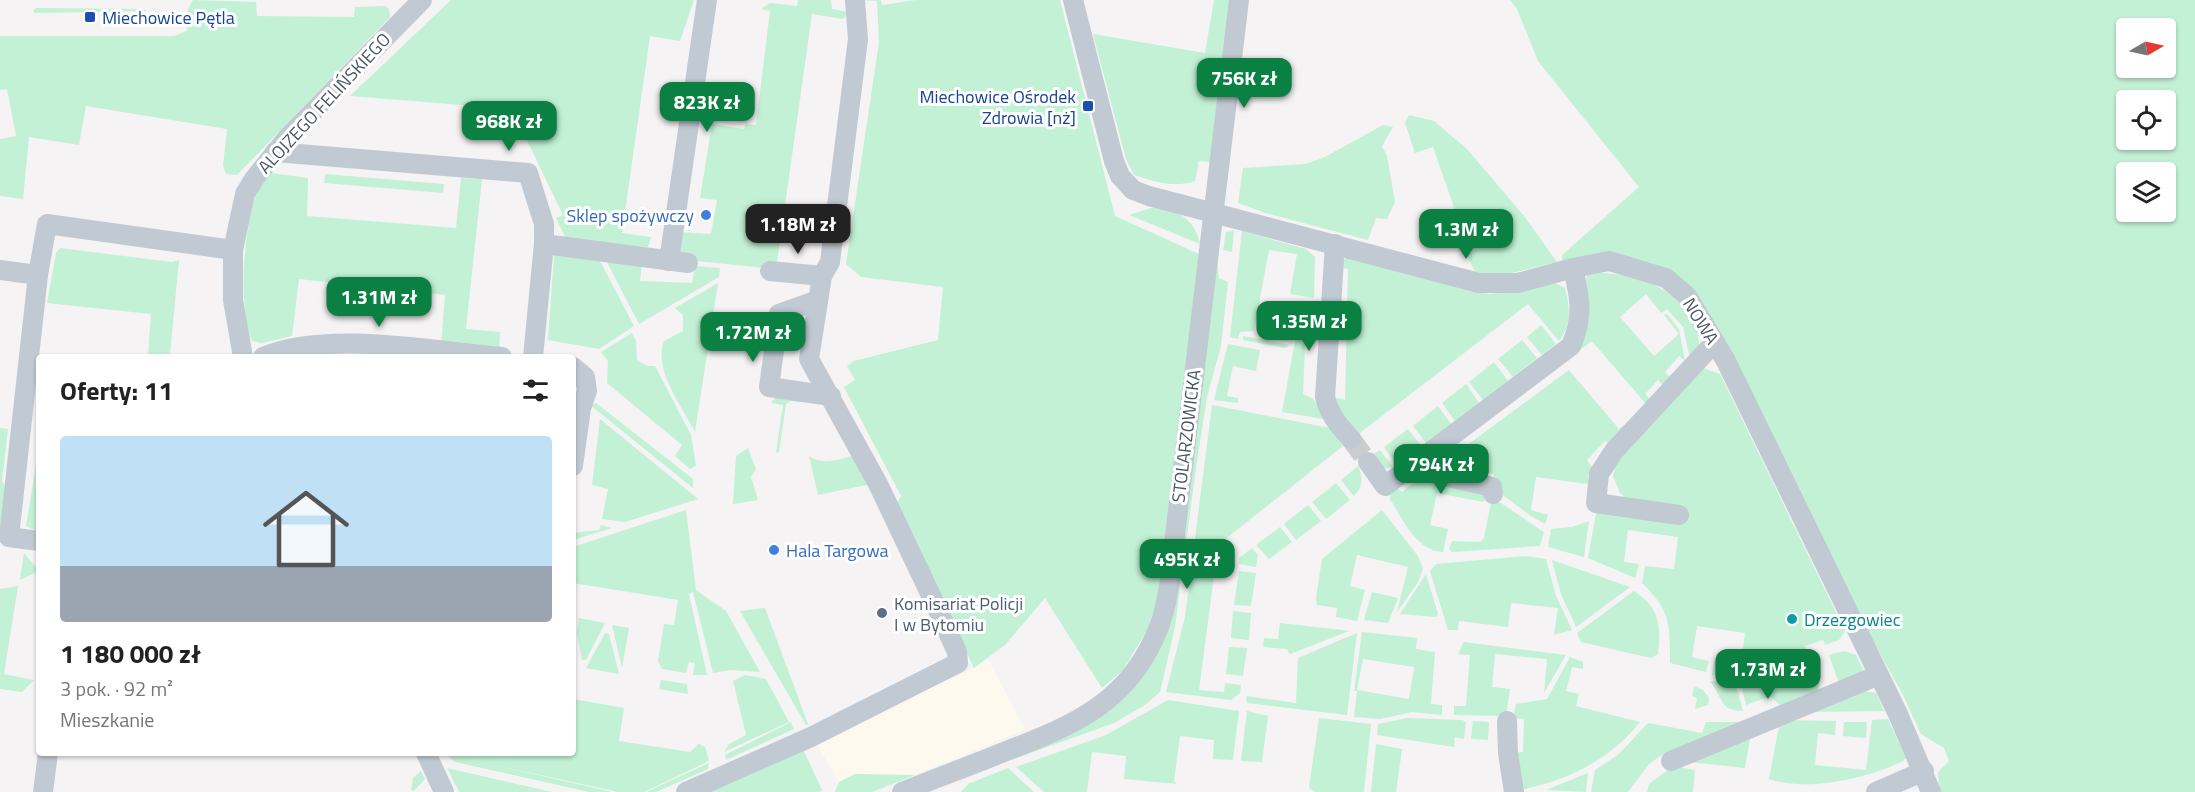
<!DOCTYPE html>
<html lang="pl">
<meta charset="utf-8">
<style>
body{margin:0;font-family:"Titillium Web",sans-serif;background:#f6f6f6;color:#222;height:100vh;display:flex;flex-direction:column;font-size:22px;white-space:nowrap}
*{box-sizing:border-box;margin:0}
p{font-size:20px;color:#767676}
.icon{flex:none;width:33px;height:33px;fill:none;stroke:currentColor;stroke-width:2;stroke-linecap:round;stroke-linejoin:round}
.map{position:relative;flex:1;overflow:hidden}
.sheet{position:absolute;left:36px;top:354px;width:540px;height:402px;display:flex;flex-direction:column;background:#fff;border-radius:6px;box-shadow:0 2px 4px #0004}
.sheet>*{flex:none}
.needle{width:39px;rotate:81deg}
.fabs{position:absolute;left:2116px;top:18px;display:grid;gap:12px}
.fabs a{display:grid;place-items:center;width:60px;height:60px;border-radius:6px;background:#fff;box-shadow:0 2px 4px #0004;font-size:30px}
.price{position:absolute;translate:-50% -51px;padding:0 14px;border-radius:12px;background:#0b8043;color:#fff;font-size:20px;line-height:39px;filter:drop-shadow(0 2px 3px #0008)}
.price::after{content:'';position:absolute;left:50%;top:36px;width:18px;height:14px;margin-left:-9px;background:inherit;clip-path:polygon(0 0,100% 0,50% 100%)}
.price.selected{background:#222;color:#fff}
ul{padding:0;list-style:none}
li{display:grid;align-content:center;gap:12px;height:318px;padding:0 24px}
li span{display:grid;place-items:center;height:186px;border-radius:6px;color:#555}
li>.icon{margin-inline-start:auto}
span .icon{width:108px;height:108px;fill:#fffc;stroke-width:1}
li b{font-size:26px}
h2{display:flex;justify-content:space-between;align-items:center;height:72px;padding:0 24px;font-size:26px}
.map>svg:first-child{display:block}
</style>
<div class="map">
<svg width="2195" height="792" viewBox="0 0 2195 792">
<rect width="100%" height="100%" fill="#f5f3f3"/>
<!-- commercial -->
<polygon fill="#fdf9ef" points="988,658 1025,730 915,775 855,774 839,782 815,741 974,668"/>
<!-- green -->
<g fill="#c3f1d5" fill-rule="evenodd">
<polygon points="193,0 256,2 257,16 354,17 355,7 385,6 389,9 390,17 237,175 226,174 223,166 227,129 86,106 79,145 29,137 23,199 0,196 0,139 16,136 7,89 0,90 0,36 174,36 187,31 188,10"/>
<polygon points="451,0 694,0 680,41 650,36 622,233 651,237 648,247 567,241 556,218 563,215 509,103 500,108 350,96"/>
<polygon points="798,0 831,0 832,9 849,12 843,19 812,14 777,262 778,269 676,259 680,232 711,234 717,200 700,198 712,124 744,129 746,124 756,125 770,11 761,9 770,3 797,6"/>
<polygon points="862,0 881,0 882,5 916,0 1060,0 1115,216 1199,254 1157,602 1147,630 1123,670 1102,688 1045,598 1005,645 974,668 897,503 901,496 844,387 855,380 847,366 854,361 938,340 943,287 861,277 846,264 879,42 877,1"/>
<path d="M1214 0H1231L1211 162 1199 161 1195 181C1172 188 1156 182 1134 175L1126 159 1093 34 1205 53Z"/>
<path d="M1510 0H2195V792H1940L1938 772 1949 761 1944 748 1921 734 1903 695 1669 271C1630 252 1604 254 1562 261V255L1639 187 1538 61 1517 9ZM2127 28H2166V68H2127ZM2127 100H2166V140H2127ZM2127 172H2166V212H2127Z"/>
<polygon points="36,8 144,9 147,11 35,13 33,11"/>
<polygon points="1409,115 1434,121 1467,149 1524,216 1557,262 1496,277 1477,275 1460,243 1466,227 1456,213 1433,147 1415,153 1405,123"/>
<polygon points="1383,125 1393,127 1382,146 1387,156 1395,202 1387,219 1376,218 1368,240 1265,213 1238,203 1243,168 1305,164 1323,158"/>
<path d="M271 173 308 178 307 216 456 228 461 178 482 179 466 329 500 332 499 353 441 346 445 295 299 279 292 336 262 343 252 341C237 306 244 228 257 192 259 185 266 179 271 173Z"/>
<polygon points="325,174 444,184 443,193 324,183"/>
<path d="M1161 205C1182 214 1195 221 1200 244L1129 215Z"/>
<polygon points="1234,230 1232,252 1223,250 1226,232"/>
<polygon points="1242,231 1306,249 1315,257 1314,298 1290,294 1297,254 1269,250 1254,331 1240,332 1238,339 1230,337"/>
<polygon points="60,248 172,262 179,260 170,354 148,356 151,314 47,303 56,253"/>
<polygon points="554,255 599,259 634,326 599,349 548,340"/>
<path d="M1348 257 1489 294 1508 292 1554 280 1555 283 1565 288C1570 307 1572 325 1559 341L1528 304 1356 436 1339 416 1333 397 1345 400 1348 269 1338 267 1341 261Z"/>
<polygon points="606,260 642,263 640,281 692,283 695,266 720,268 719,277 639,324"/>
<path d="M1217 262 1219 278 1228 282 1221 346 1207 397 1196 468 1175 627 1160 692 1145 705 1114 723 1008 761C1087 726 1132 712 1168 627Z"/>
<path d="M1593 272C1630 275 1661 279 1685 310 1694 322 1700 334 1699 349L1690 358 1683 327 1667 309 1661 313 1646 294 1620 317 1654 356 1679 334 1664 315 1667 314 1679 329 1685 361 1679 356 1665 372 1674 381 1667 389 1658 380 1645 394 1653 403 1646 404 1592 341 1564 362C1583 341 1591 333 1588 303 1587 293 1585 284 1587 274Z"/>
<path d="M718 283 695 432C682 406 653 370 664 341L683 331V315L675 308Z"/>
<polygon points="1301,308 1303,308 1300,339 1305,345 1303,394 1312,398 1329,420 1282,412"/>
<polygon points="1541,325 1556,344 1542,355 1527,337"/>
<polygon points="632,333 636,341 637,360 647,366 655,366 691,435 696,466 690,469 675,456 682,445 607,383 608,361 601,352"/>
<polygon points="1243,336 1290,345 1285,348 1243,340"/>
<polygon points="1522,340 1537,358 1513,377 1498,359"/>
<polygon points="1228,344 1260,350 1256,371 1233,366 1227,396 1238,398 1238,403 1214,400"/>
<polygon points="1494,362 1508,381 1483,400 1469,382"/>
<path d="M1703 368 1720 374 1845 631 1839 640 1825 645 1823 640 1805 646 1819 684 1818 695 1782 707 1770 696 1746 705 1740 680 1742 664 1738 678 1712 675 1714 661 1741 664 1745 633 1697 626 1692 657 1709 661 1706 672 1670 663C1670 625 1671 611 1642 583L1645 566 1674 569 1678 537 1628 530 1624 562 1639 564 1635 578 1588 558 1597 508 1629 501 1620 493 1613 476 1618 455Z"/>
<polygon points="1569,370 1619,429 1627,423 1612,446 1605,441 1587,460 1592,467 1588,476 1588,484 1536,477 1531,510 1548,515 1545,524 1531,516 1492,487 1494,474 1443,463"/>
<polygon points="1466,384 1479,403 1455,421 1442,403"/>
<polygon points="777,395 829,404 790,401 786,404 779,452 776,453 783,405 771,403"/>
<polygon points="596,403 693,479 693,488 589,404"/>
<polygon points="1212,405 1330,428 1343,446 1209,552 1216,561 1199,690 1224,692 1225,683 1241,685 1240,693 1231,700 1166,692 1185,617"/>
<polygon points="1438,406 1451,424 1426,443 1413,426"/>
<polygon points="600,419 698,499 625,522 602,519 608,489 592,485"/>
<polygon points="0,428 8,429 2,481 10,496 5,523 0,526"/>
<polygon points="1408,429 1422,447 1397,465 1384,447"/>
<polygon points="39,447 39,532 26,526"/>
<polygon points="748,448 756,469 751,477 758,500 733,504 736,456"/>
<polygon points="1380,450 1393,467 1383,469 1371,456"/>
<path d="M855 455 871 484 818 495 809 456C823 466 840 459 855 455Z"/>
<path d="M1358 466C1363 478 1363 486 1354 496L1341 480Z"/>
<path d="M1420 478 1486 492 1484 502 1437 493 1430 525 1448 529 1443 552C1416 551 1403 519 1390 499V491L1395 486 1402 492Z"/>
<polygon points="1336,483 1350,500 1326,519 1312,502"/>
<polygon points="1492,497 1544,532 1540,546 1452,552 1449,549 1452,541 1480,542 1484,538"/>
<polygon points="1308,505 1321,521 1296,540 1284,524"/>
<polygon points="686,510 696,590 726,611 760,672 730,670 713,673 693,592 689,594 707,675 693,675 695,663 689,662 686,673 662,669 658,661 664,624 674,625 678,600 573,583 573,547"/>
<polygon points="1382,510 1418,556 1423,569 1418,582 1397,612 1408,567 1357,555 1350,586 1365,590 1357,621 1336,617 1337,608 1317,605 1316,598 1322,559"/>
<polygon points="1589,521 1584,557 1548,547 1551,529 1572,527"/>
<polygon points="601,525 612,528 573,540 573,533 599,530"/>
<polygon points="1280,527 1292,542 1269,559 1256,545"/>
<polygon points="1252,548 1258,555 1256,567 1239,564 1239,558"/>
<polygon points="24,553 39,571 20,580"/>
<polygon points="1525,556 1546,559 1556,596 1572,630 1554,635 1558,608 1511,603 1508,627 1459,621 1458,630 1448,630 1430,571 1436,564"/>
<polygon points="1552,560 1630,587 1576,627 1561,594"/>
<polygon points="1239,571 1256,573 1251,606 1234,605"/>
<polygon points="1426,574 1438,614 1436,617 1400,614"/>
<polygon points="18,586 4,674 34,680 22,692 0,689 0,589"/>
<path d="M1634 591C1660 608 1661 626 1658 654L1651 658 1581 642 1577 633Z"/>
<polygon points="1372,592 1398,598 1388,623 1364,620"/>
<polygon points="765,608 808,724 806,725 740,611"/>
<polygon points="1233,611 1251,613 1249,640 1231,638"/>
<polygon points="579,618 605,623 586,660 582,660 577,633"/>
<polygon points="1280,623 1343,630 1349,631 1290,654 1287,649 1263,647 1264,638 1278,639"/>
<polygon points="612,625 629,628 622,668"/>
<path d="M1362 632 1417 638 1416 649 1435 652 1431 704 1442 705V715L1412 712 1380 719 1354 717 1357 691H1354ZM1363 659 1414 667 1409 699 1357 690Z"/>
<polygon points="605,633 609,634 619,674 586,668"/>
<polygon points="1357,633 1347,715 1247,703 1246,696 1296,703 1298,658"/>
<polygon points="1464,642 1566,655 1544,693 1547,659 1495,654 1492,687 1510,689 1506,716 1454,715 1454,706 1466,706 1470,655 1458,654"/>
<polygon points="1229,647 1247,648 1243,676 1226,674"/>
<polygon points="1844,651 1856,655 1864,671 1861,675 1840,686 1829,655"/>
<path d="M1570 657 1583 662V669L1572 667 1566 691 1579 694 1576 706 1640 722C1611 759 1567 781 1520 790L1514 753 1523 752 1524 719 1513 718 1516 704 1547 699Z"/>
<polygon points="745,675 766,679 789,722 724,752 729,744 746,735 733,681"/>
<polygon points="661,680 687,684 688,694 659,689"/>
<path d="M1710 681 1736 685 1743 711C1719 711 1723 697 1710 681Z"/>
<polygon points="1694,686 1703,690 1709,698 1708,705 1695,709 1697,698 1692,696"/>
<polygon points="1860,690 1876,693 1884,711 1807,712"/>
<polygon points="573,699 624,708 619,741 690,752 699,744 705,747 709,761 644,792 618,792 494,765 612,792 589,792 455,762 445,753 573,753"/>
<polygon points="1168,700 1239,711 1233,760 1213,759 1214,740 1180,736 1174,781 1177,784 1124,779 1126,756 1092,752 1087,792 1044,792 1016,767 1106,735"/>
<polygon points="1247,711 1268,716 1262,762 1241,761"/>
<polygon points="1319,718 1371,724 1364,792 1315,792 1309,788"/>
<polygon points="1407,718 1462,720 1466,722 1464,739 1455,737 1454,747 1377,735 1378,724"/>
<path d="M1888 719 1906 758 1903 761C1867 779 1805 792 1769 779L1780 720 1836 721 1835 735 1818 733 1815 765 1866 770 1872 720Z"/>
<polygon points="1473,721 1489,722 1488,740 1471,739"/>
<polygon points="791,722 794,729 726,760 725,755"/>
<polygon points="1706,722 1746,722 1663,754 1649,764 1628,792 1591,792 1595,770 1619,754 1648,723 1702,733"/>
<polygon points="1844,722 1867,722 1866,738 1843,736"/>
<polygon points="1751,733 1745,768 1680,761"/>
<polygon points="1376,744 1402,749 1396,792 1371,792"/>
<polygon points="802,747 822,790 819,792 705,792"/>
<polygon points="709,763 708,769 656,792 646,792"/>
<polygon points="1673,766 1695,770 1693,792 1647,792 1649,784"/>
<polygon points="447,768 552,792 459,792"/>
<polygon points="1008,768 1034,792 961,792 968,784"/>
<polygon points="421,771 425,779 414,791 411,790 413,778"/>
<polygon points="1588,773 1586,792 1546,790"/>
<polygon points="855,774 915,775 872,792 835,792 839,782"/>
</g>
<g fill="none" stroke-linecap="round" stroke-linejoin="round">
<!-- minor-tunnel -->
<polyline stroke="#caccce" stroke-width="20" stroke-dasharray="20 10" stroke-linecap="butt" points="1351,439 1368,462"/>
<!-- minor -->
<g stroke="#c1cad2" stroke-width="20">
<polyline points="1073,0 1114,161 1120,176 1133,190 1149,196 1479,283 1518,283 1573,268 1609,261 1666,278 1687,296 1726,361 1898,714 1931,792"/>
<polyline points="275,152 528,173 544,224 544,244 688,263"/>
<path d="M1335 244 1325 397C1329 414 1339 426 1351 439"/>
<polyline points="669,261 707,0"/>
<polyline points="0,270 38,275"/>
<polyline points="770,271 822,276"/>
<polyline points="818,300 779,314 769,387 831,396"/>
<polyline points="243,357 233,300 233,250 245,194 254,179 288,137 422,0"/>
<path d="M263 357C328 330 432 351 502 357"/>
<polyline points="533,357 544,244"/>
<polyline points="573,367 585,377 587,391 581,408 573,466"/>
<path d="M1368 462 1385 486 1571 346C1584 316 1580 298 1573 268"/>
<polyline points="1409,468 1492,487 1493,494"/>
<polyline points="1679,515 1596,503 1599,474 1614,451 1715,342"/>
<polyline points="39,541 9,537 38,275 47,224 233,250"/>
<polyline points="1507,721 1508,753 1514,792"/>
<polyline points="426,753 444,792"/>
<polyline points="1671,761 1879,675"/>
<polyline points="43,792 48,753"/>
<polyline points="686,792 811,737 958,663 957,652 937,608 878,484 809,359 822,276 830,262 858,39 855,0"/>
<path d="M902 792C936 778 970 766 1004 752 1075 725 1132 701 1160 624 1169 599 1171 569 1174 543L1239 0"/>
<polyline points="1876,792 1924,771"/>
</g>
</g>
<!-- markers -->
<g fill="#1a4fb4" stroke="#fff" stroke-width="2">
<rect x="84" y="11" width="12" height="12" rx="3"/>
<rect x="1082" y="100" width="12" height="12" rx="3"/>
</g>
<g fill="#3f7fe0" stroke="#fff" stroke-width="2">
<circle cx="706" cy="215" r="6"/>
<circle cx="774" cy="550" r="6"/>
</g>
<circle fill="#5c6f8a" stroke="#fff" stroke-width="2" cx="882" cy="613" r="6"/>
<circle fill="#0f9aa8" stroke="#fff" stroke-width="2" cx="1792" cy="619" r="6"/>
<g text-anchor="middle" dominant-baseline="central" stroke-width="6" stroke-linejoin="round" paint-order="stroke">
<!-- transit labels -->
<g font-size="18" fill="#164399" stroke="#fff" text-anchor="start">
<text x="102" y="17">Miechowice Pętla</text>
<text x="1076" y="96" text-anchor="end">Miechowice Ośrodek<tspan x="1076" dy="21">Zdrowia [nż]</tspan></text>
</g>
<!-- street labels -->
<g font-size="18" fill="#4a5661" stroke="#fff">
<text transform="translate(324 103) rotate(-47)">ALOJZEGO FELIŃSKIEGO</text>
<text transform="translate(1701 321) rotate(58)">NOWA</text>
<text transform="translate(1186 436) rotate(-83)">STOLARZOWICKA</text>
</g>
<!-- shop labels -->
<g font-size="18" fill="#366cbe" stroke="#fff" text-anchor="end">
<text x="694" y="215">Sklep spożywczy</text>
<text x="786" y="550" text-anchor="start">Hala Targowa</text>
</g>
<!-- service labels -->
<g font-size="18" fill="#4e5e75" stroke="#fff" text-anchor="start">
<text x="894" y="603">Komisariat Policji<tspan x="894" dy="21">I w Bytomiu</tspan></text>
</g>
<!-- culture labels -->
<g font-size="18" fill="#0d838f" stroke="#fff" text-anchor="start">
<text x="1804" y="619">Drzezgowiec</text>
</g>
</g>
</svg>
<div class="fabs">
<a><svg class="needle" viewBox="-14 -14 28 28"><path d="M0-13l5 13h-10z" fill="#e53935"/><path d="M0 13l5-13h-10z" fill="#767676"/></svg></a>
<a><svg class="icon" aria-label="locate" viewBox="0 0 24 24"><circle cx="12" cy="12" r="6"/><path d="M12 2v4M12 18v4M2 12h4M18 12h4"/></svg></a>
<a><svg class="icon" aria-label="layers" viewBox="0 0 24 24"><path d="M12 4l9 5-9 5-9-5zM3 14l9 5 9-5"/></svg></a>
</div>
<b class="price" style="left:1244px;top:109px">756K zł</b>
<b class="price" style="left:707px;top:133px">823K zł</b>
<b class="price" style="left:509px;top:152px">968K zł</b>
<b class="price selected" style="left:798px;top:255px">1.18M zł</b>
<b class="price" style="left:1466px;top:260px">1.3M zł</b>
<b class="price" style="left:379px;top:328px">1.31M zł</b>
<b class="price" style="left:1309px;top:352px">1.35M zł</b>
<b class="price" style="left:753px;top:363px">1.72M zł</b>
<b class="price" style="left:1441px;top:495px">794K zł</b>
<b class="price" style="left:1187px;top:590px">495K zł</b>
<b class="price" style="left:1768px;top:700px">1.73M zł</b>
<section class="sheet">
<h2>Oferty: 11<svg class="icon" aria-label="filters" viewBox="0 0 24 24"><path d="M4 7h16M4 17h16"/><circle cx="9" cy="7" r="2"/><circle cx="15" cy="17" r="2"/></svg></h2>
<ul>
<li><span style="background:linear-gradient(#bfe0f5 70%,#9aa5b1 0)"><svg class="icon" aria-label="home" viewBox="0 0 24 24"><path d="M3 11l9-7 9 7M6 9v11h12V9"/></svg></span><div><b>1 180 000 zł</b><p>3 pok. · 92 m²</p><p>Mieszkanie</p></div></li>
</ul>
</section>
</div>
